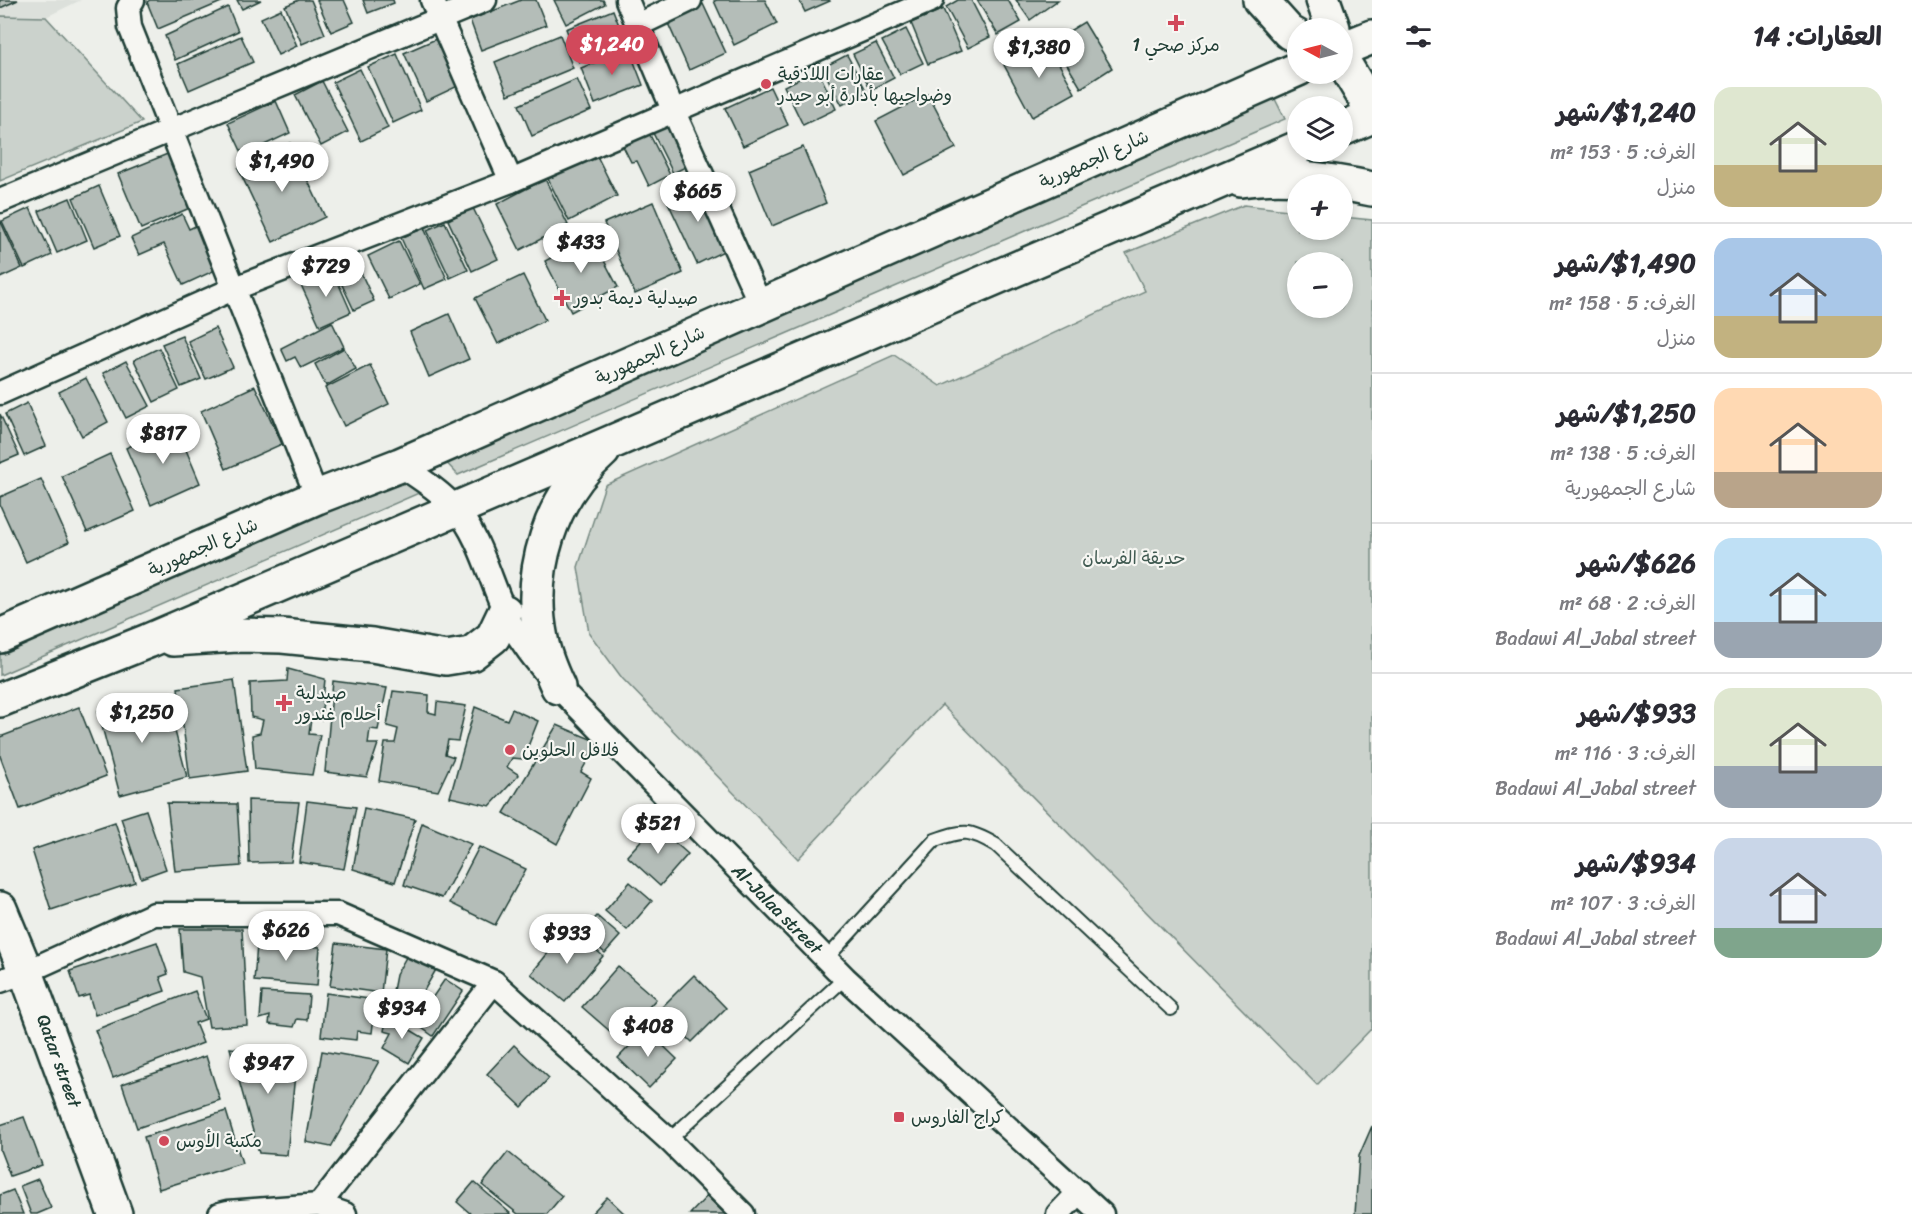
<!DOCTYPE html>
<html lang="ar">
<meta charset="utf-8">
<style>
body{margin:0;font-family:Sriracha,"Playpen Sans Arabic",sans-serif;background:#f2f2f3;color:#2b2b33;direction:rtl;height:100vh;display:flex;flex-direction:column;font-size:22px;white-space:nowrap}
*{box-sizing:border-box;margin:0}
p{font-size:20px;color:#7c7c81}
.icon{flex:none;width:33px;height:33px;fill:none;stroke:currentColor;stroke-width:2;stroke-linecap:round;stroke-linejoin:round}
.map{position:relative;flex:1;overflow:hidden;direction:ltr}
.sheet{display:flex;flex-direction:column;background:#fff;width:540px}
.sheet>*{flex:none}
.needle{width:39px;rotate:277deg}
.tools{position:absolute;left:1287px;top:18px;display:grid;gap:12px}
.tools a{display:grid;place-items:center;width:66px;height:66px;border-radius:50%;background:#fff;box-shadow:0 3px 9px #0003;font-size:30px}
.price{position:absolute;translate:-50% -51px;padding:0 14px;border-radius:21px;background:#fff;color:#222;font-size:20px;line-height:39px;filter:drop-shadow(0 2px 3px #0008)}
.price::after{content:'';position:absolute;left:50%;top:36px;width:18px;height:14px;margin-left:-9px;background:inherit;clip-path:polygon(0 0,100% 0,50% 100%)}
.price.current{background:#d1495b;color:#fff}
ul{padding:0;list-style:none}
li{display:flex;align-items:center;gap:18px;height:150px;padding:0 30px}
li+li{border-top:2px solid #e1e1e2}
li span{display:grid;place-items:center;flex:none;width:168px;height:120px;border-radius:18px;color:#555}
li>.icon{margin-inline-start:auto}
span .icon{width:72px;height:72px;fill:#fffc;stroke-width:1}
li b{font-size:26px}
h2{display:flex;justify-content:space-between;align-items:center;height:72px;padding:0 30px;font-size:26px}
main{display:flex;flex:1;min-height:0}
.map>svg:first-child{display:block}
</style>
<main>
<section class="sheet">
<h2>العقارات: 14<svg class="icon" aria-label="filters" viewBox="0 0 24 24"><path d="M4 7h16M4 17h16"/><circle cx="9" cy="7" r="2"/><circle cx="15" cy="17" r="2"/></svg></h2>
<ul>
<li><span style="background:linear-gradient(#dfe7d0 65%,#c2b280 0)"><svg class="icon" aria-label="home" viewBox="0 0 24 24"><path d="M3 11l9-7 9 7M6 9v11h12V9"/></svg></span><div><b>$1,240/شهر</b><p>الغرف: 5 · 153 m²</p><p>منزل</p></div></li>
<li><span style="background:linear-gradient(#a9c7e8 65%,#c2b280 0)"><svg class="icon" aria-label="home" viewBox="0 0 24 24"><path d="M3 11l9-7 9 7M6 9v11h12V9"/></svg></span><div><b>$1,490/شهر</b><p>الغرف: 5 · 158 m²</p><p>منزل</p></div></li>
<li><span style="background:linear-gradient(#ffd9b3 70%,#b9a48a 0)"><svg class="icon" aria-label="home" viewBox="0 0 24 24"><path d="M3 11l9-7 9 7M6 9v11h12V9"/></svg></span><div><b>$1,250/شهر</b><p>الغرف: 5 · 138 m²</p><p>شارع الجمهورية</p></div></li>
<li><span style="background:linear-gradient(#bfe0f5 70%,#9aa5b1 0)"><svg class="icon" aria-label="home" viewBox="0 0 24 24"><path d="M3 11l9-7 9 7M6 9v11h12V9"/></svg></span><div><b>$626/شهر</b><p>الغرف: 2 · 68 m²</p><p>Badawi Al_Jabal street</p></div></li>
<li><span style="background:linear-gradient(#dfe7d0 65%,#9aa5b1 0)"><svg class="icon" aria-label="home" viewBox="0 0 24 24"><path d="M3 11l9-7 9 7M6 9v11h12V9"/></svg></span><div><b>$933/شهر</b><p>الغرف: 3 · 116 m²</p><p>Badawi Al_Jabal street</p></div></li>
<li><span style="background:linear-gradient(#c9d6e8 75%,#7fa58c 0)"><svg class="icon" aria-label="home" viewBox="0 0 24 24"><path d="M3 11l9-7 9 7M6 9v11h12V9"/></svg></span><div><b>$934/شهر</b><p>الغرف: 3 · 107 m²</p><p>Badawi Al_Jabal street</p></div></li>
</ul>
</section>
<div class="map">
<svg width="1372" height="1214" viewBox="0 0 1372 1214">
<rect width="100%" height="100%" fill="#edefea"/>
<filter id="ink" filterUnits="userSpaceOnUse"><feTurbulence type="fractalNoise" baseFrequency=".0167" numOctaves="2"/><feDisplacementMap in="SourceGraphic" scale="12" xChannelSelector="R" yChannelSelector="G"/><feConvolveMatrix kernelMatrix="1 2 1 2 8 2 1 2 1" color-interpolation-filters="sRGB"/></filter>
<g filter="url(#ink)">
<!-- built -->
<polygon fill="#dce0db" points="0,0 81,0 46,17 0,16"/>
<!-- green -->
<g fill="#cbd2cc" stroke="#758880" stroke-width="1.5" fill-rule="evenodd">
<polygon points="0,16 46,17 142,122 0,181"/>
<polygon points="1274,97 1285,119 458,475 441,457"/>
<path d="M1244 205 1297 211 1298 230H1342L1343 217 1372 220V1028L1317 1085 942 705 798 859 622 678 589 633 578 567 605 485 894 355 940 386 1145 291 1126 253ZM1298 262H1342V308H1298Z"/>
<polygon points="393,475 408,479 419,493 0,675 0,646"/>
</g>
<!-- building -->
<g fill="#b4bdb8" stroke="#1f3d34" stroke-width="1.5">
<polygon points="0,0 18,0 0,8"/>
<polygon points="150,0 226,0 158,29 147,2"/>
<polygon points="237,0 261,0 242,9"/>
<polygon points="299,0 311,0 325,34 302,44 285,6"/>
<polygon points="317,0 344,0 354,22 331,32"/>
<polygon points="363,0 393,0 394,3 368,13"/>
<polygon points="521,0 536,0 546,25 481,50 470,20"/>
<polygon points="554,0 603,0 605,4 566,24"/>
<polygon points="717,0 765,0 777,24 734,45 714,1"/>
<polygon points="799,0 829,0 830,1 805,12"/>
<polygon points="958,0 971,0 990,37 968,48 946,7"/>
<polygon points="977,0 1008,0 1021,22 998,35"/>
<polygon points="1016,0 1058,0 1030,20"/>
<polygon points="703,4 726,53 689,70 667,21"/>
<polygon points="228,7 238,31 175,60 165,36"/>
<polygon points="281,9 297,46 278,55 261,18"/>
<polygon points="943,9 961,51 928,64 911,23"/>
<polygon points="613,10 626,43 580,62 566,29"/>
<polygon points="1084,22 1112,68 1081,88 1053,41"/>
<polygon points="906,29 923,63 900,74 882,41"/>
<polygon points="560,35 573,68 508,95 495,62"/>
<polygon points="241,36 253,62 189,90 178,64"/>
<polygon points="436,39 458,86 426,101 404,53"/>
<polygon points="1047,42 1075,93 1032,117 1004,65"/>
<polygon points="876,43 894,78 871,90 853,54"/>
<polygon points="629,49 643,85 595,104 581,68"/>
<polygon points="397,54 421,110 393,123 368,67"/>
<polygon points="847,55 867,92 842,105 822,68"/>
<polygon points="360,69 388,128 361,141 333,82"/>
<polygon points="818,70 836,109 803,125 784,86"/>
<polygon points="577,79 591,110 532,136 519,105"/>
<polygon points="322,81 348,132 321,146 295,95"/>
<polygon points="770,87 788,125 743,146 725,108"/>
<polygon points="928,94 956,148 904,175 876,121"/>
<polygon points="276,101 290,133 243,155 228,123"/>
<polygon points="675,123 694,163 673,173 653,133"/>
<polygon points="647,129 670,175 649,186 637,161 631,162 621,142"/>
<polygon points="290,143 325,217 273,242 238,168"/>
<polygon points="803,147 826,203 772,226 749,170"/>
<polygon points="170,153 192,207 141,229 118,174"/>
<polygon points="596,154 617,196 569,221 548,179"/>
<polygon points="545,179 568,225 520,250 497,204"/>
<polygon points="699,182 730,248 697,264 666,198"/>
<polygon points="99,186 120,236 94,247 73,198"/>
<polygon points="70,198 87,240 57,253 39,211"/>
<polygon points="653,202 683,273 635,294 604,223"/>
<polygon points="30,208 52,255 24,268 2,221"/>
<polygon points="473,208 498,259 472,271 448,220"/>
<polygon points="182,214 189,229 202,223 222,267 183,285 164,244 139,255 131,238"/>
<polygon points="0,220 22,268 0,278"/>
<polygon points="445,222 468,270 450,278 427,230"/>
<polygon points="424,228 447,279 424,289 401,238"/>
<polygon points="591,236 618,287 571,312 545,261"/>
<polygon points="399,241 420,284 389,299 368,256"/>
<polygon points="355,260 374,301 354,310 335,270"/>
<polygon points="333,271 351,312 320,326 301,285"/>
<polygon points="523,275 545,320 498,344 475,298"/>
<polygon points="449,314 469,359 429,377 410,332"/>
<polygon points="332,322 344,347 301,368 295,357 287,361 281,348"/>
<polygon points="215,328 233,367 206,379 188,341"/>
<polygon points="182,336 201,379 181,387 162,344"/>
<polygon points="159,348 179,390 154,402 134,360"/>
<polygon points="344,348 356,369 326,386 315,364"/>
<polygon points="126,361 150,406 126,418 103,373"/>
<polygon points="370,365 389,404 344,426 325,388"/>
<polygon points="86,378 108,422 82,436 59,392"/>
<polygon points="255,386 282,444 226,469 201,411"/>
<polygon points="27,403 46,446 24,456 5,414"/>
<polygon points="0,414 19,455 0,463"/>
<polygon points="176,426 200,483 151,505 126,448"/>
<polygon points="110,454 135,511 87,532 62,476"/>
<polygon points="41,479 69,542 26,562 0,505 0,497"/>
<polygon points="288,669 325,679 321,720 311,719 309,734 320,735 312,775 255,769 252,735 260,733 263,720 251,717 250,683 287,681"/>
<polygon points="234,680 247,771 190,779 178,688"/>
<polygon points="333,681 387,688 378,730 370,729 368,744 378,744 367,777 325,772"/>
<polygon points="393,691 429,695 428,712 436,714 437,702 466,706 458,741 448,740 445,754 454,757 438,791 379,781 385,743 395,743 398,729 387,726"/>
<polygon points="165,693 187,777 120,795 98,711"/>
<polygon points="79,707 106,776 20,809 0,756 0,737"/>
<polygon points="475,707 507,720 512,709 538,721 523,759 512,758 507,767 519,775 490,806 450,797"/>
<polygon points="557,725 598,742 581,772 591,778 557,844 504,813"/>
<polygon points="248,800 299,802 291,862 249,863"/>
<polygon points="307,801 356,807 344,869 299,862"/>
<polygon points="167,803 237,804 241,866 175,871"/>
<polygon points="364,808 415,819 395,882 353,869"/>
<polygon points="146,810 166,869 141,878 121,818"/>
<polygon points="115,822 135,882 51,910 32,850"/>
<polygon points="422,823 471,844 442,898 404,885"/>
<polygon points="655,825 688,854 660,886 627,856"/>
<polygon points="479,847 526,869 495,925 450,903"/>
<polygon points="630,882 652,901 627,930 605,911"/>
<polygon points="597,916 620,936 605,953 582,933"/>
<polygon points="569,927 603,956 565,1002 531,974"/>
<polygon points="180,929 242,929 247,1025 209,1027 200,977 183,972"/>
<polygon points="258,933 286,935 286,944 320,947 317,986 254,981"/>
<polygon points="157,942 168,974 160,977 165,991 95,1015 89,995 79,998 70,971"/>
<polygon points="336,943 386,949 381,993 330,986"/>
<polygon points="409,952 437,968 411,1013 391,1001 396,975"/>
<polygon points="618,966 656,999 620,1040 582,1007"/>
<polygon points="694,975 726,1008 692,1042 659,1010"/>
<polygon points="445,979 463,991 433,1036 415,1023"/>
<polygon points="195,991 206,1019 195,1023 203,1043 113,1078 95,1030"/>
<polygon points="262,992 309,995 307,1020 297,1019 294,1027 269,1024 270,1016 260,1019"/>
<polygon points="326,993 376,1000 372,1033 357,1031 356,1040 321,1036"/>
<polygon points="387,1016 424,1038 409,1063 384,1048 392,1033 384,1031"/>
<polygon points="646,1029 677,1059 649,1088 618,1058"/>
<polygon points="514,1045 549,1078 522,1107 487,1074"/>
<polygon points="230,1048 297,1054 287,1155 259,1153"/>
<polygon points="322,1051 379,1061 331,1147 306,1142"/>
<polygon points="206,1056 220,1100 137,1128 122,1084"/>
<polygon points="226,1111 242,1163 159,1189 144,1137"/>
<polygon points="24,1117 42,1165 10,1176 0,1150 0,1125"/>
<polygon points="1372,1126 1372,1214 1355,1214 1359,1156"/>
<polygon points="508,1152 562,1196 547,1214 518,1214 482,1185"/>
<polygon points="38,1179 51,1208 37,1214 31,1214 20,1186"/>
<polygon points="474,1182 511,1214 471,1214 457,1202"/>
<polygon points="13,1190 23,1214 0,1214 0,1195"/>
<polygon points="707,1196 725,1214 690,1214"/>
<polygon points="607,1197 625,1214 591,1214"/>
</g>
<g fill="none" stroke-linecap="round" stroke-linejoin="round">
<defs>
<g id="lane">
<path d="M826 959 935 840C963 830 969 829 996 845L1171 1009"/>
<polyline points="669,1140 845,978"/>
</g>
<g id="street">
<polyline points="133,0 128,8 130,27 317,497"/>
<polyline points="432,0 511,181"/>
<polyline points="627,0 673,110 761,306"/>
<polyline points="638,25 690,0"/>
<polyline points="0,201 485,0"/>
<polyline points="0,393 233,289 511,181 932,0"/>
<path d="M400 465C419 478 439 490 455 508 479 534 490 580 505 612 518 640 538 664 558 687L845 978 1102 1214"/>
<polyline points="0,981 26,972 154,914 338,914 494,982 669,1140 743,1214"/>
<polyline points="319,1205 494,982"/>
<polyline points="220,1214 228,1212 319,1205 345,1214"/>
<polyline points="1058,1214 1079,1192"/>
</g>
<g id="secondary">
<polyline points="1260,0 1289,32 1298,37"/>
<polyline points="1323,0 1333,28"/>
<polyline points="0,909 26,972 115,1214"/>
</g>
<g id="primary">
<polyline points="1342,49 1372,37"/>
<polyline points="1342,60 1372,110"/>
<polyline points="1342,129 1372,116"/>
<path d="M1241 180C1284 173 1329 180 1372 189"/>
<polyline points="0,636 317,497 400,465 1298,69"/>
<polyline points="173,639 237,635 282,636 372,645 446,658 471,654 493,637 505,612"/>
<path d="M558 687C551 672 544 656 541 639 527 571 550 497 603 451"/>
<polyline points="0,700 148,641 1298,148"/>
</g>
</defs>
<!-- lane casing -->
<use href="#lane" stroke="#1f3d34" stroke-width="16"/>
<!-- street casing -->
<use href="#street" stroke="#1f3d34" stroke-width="27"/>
<!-- secondary casing -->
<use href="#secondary" stroke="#1f3d34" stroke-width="38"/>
<!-- primary casing -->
<use href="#primary" stroke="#1f3d34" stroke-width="38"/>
<!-- lane -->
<use href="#lane" stroke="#f6f6f2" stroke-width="12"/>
<!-- street -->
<use href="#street" stroke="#f6f6f2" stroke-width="22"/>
<!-- secondary -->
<use href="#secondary" stroke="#f6f6f2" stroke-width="33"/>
<!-- primary -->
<use href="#primary" stroke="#f6f6f2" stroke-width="33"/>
</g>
</g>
<!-- markers -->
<g fill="#d1495b" stroke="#f6f6f2" stroke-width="2">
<path d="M1173 14h6v6h6v6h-6v6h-6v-6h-6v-6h6z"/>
<circle cx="766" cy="84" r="6"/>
<path d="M559 289h6v6h6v6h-6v6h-6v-6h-6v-6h6z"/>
<path d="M281 694h6v6h6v6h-6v6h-6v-6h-6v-6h6z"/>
<circle cx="510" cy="750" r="6"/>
<rect x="893" y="1111" width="12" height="12" rx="3"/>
<circle cx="164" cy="1141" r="6"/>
</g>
<g text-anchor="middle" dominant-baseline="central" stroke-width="4.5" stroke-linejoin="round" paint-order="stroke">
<!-- poi labels -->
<g font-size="18" fill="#1f3d34" stroke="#f6f6f2" text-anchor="start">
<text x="1176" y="45" text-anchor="middle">مركز صحي 1</text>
<text x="778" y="74">عقارات اللاذقية<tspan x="778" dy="21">وضواحيها بأدارة أبو حيدر</tspan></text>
<text x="574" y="298">صيدلية ديمة بدور</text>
<text x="296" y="693">صيدلية<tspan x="296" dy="21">أحلام غندور</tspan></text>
<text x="522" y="750">فلافل الحلوين</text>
<text x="911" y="1117">كراج الفاروس</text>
<text x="176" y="1141">مكتبة الأوس</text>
</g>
<!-- street labels -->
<g font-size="18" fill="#1f3d34" stroke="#f6f6f2">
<text transform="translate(1094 159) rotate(-24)">شارع الجمهورية</text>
<text transform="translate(650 355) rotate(-24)">شارع الجمهورية</text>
<text transform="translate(203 547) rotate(-24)">شارع الجمهورية</text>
<text transform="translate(777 909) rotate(45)">Al-Jalaa street</text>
<text transform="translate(59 1061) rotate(70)">Qatar street</text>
</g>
<!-- park labels -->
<g font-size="18" fill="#415b52" stroke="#f6f6f2">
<text x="1134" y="558">حديقة الفرسان</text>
</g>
</g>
</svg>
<div class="tools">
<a><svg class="needle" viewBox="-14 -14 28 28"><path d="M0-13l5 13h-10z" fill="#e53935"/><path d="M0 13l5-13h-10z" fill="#7c7c81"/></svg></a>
<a><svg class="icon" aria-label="layers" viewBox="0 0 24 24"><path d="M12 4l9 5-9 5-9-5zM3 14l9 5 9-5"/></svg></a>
<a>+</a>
<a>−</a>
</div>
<b class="price current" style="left:612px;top:76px">$1,240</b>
<b class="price" style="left:1039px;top:79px">$1,380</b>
<b class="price" style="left:282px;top:193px">$1,490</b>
<b class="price" style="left:698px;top:223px">$665</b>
<b class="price" style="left:581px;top:274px">$433</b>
<b class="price" style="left:326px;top:298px">$729</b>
<b class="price" style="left:163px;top:465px">$817</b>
<b class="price" style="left:142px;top:744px">$1,250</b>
<b class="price" style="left:658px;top:855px">$521</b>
<b class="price" style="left:286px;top:962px">$626</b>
<b class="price" style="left:567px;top:965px">$933</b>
<b class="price" style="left:402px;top:1040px">$934</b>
<b class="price" style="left:648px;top:1058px">$408</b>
<b class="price" style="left:268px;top:1095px">$947</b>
</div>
</main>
